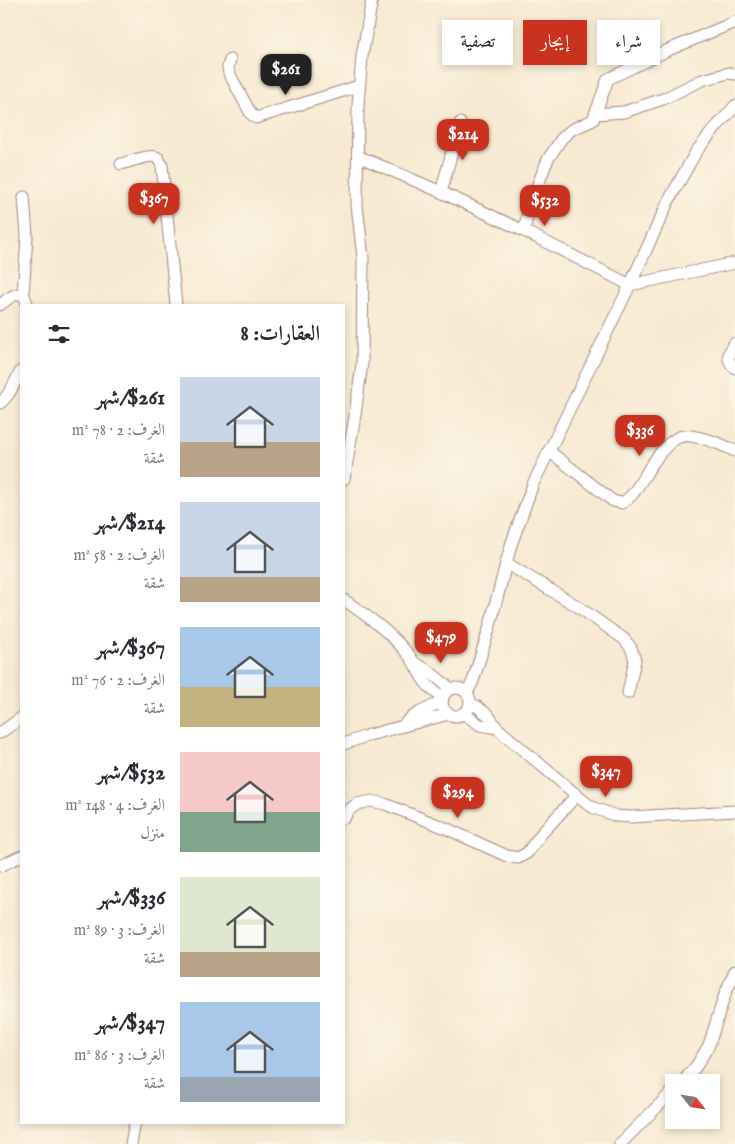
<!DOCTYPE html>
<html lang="ar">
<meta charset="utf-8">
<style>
body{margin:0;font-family:"IM FELL English",Amiri,serif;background:#f2f2f3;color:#2b2b33;direction:rtl;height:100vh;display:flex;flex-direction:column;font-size:19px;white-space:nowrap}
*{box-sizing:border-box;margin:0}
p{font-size:16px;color:#7c7c81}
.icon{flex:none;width:28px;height:28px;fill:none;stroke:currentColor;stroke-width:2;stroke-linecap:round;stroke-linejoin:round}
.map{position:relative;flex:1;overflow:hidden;direction:ltr}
.drawer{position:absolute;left:20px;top:304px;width:325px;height:820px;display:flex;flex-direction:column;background:#fff;border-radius:0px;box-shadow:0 2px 8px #0003;direction:rtl}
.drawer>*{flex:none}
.hud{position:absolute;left:360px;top:20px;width:300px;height:45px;direction:rtl;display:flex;gap:10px}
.needle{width:32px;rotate:120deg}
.tools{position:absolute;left:665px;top:1074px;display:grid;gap:10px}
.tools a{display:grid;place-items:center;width:55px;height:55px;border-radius:0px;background:#fff;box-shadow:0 2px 8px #0003;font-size:25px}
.price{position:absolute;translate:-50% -42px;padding:0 11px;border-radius:10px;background:#c8321e;color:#fff;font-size:16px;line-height:32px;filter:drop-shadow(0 1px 2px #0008)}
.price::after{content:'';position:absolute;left:50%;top:30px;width:15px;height:11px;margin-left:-8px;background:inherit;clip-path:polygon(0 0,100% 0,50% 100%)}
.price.on{background:#222;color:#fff}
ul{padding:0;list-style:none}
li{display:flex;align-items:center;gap:15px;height:125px;padding:0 25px}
li span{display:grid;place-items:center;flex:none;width:140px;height:100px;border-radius:0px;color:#555}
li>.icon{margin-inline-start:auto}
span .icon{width:60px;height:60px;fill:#fffc;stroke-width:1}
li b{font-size:21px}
h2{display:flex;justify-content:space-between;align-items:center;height:60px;padding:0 25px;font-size:21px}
.chip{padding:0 18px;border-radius:0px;background:#fff;box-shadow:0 2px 8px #0003;font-size:18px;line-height:45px}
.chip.on{background:#c8321e;color:#fff}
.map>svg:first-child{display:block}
</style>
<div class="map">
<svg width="735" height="1144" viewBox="0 0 735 1144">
<rect width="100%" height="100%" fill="#fcf5e5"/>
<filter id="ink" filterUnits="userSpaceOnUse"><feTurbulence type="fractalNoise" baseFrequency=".02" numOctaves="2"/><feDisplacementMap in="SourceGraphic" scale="10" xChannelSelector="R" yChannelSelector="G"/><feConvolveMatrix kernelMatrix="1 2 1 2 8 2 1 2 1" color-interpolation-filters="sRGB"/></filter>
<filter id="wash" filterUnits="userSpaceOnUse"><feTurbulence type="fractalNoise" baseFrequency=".0096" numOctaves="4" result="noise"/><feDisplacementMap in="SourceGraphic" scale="20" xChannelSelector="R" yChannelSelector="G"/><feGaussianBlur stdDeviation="1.12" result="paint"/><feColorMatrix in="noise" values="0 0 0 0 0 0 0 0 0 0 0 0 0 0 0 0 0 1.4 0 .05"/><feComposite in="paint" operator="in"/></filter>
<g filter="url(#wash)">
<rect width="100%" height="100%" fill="#f7e9d2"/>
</g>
<g filter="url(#ink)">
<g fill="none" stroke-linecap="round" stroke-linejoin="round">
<defs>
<g id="minor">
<polyline points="230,60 228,67 229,73 251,114 256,118 359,86"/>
<polyline points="595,114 624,112 663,99 702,80 729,73 735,74"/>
<polyline points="358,156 441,192 524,231 630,285 735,263"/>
<path d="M121 164C129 162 152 153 158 158 159 160 161 164 162 166L176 305"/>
<polyline points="441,192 460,123"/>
<polyline points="524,231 530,204 548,159 562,138 571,130 593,120 608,79 666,51 735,22"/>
<polyline points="23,295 27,236 24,197"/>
<path d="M0 305C9 298 24 284 27 305"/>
<path d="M735 343C727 352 726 360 735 368"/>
<path d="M0 403C11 395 14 382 21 371"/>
<path d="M549 451 613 501 622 503C633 497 637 487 644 477 651 465 668 438 683 436 686 435 688 436 691 436 707 438 721 444 735 451"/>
<polyline points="344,479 354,422 362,364 363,258 357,205 358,105 362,56 372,0"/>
<polyline points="506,563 577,606 624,639 631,648 635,660 628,693"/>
<path d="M344 600C366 615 390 632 407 653 415 662 417 670 423 679 428 687 436 693 443 698"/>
<polyline points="415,663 430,672 451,689"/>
<circle cx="456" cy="702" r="14"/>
<polyline points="467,693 473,681 489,629 511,545 533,484 630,285 669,200 696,152 711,133 735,106"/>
<polyline points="470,703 478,707 489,716 497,728 586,803 594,808 616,816 630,817 735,811"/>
<polyline points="463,713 480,725 497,728"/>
<path d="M405 723C415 713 429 708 442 702"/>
<polyline points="0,733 21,718"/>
<polyline points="344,744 369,735 449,714"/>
<polyline points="344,818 349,810 357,804 371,801 385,804 443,827 507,856 518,858 527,853 542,833 576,796"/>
<polyline points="0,866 21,856"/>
<polyline points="683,1082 697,1065 709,1045 725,994 735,971"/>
<polyline points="131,1144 135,1122"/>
<polyline points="620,1144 674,1090"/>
</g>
</defs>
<!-- minor casing -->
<use href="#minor" stroke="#a0847e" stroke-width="13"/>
<!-- minor -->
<use href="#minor" stroke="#fff" stroke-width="11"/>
</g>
</g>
</svg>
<div class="tools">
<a><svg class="needle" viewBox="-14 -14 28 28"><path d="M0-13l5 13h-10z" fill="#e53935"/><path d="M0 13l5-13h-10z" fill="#7c7c81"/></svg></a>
</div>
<b class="price on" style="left:286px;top:96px">$261</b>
<b class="price" style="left:463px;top:161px">$214</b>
<b class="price" style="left:154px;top:225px">$367</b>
<b class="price" style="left:545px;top:227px">$532</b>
<b class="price" style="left:640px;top:457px">$336</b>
<b class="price" style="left:441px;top:664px">$479</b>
<b class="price" style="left:606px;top:798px">$347</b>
<b class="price" style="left:458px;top:819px">$294</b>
<div class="hud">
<a class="chip">شراء</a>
<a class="chip on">إيجار</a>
<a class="chip">تصفية</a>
</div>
<section class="drawer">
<h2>العقارات: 8<svg class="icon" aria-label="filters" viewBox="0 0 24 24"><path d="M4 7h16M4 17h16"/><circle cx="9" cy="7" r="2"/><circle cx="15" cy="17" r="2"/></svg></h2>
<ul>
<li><span style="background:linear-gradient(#c9d6e8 65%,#b9a48a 0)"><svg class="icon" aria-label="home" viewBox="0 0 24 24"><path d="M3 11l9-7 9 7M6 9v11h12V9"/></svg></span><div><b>$261/شهر</b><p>الغرف: 2 · 78 m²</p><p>شقة</p></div></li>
<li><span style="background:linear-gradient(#c9d6e8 75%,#b9a48a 0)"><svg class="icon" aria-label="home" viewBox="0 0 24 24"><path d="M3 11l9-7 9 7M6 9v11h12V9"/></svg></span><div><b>$214/شهر</b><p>الغرف: 2 · 58 m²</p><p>شقة</p></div></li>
<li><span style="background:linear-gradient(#a9c7e8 60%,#c2b280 0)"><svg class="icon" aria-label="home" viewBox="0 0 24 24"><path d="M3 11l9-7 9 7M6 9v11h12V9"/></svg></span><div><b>$367/شهر</b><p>الغرف: 2 · 76 m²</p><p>شقة</p></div></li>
<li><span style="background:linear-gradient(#f6c9c9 60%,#7fa58c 0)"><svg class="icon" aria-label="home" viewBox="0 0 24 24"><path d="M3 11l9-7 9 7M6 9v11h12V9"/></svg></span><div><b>$532/شهر</b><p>الغرف: 4 · 148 m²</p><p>منزل</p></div></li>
<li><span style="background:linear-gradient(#dfe7d0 75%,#b9a48a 0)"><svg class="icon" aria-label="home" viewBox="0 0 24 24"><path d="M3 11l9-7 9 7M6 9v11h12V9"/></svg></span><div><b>$336/شهر</b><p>الغرف: 3 · 89 m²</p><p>شقة</p></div></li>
<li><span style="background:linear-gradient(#a9c7e8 75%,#9aa5b1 0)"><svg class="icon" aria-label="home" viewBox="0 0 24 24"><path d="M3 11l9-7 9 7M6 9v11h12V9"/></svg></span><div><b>$347/شهر</b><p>الغرف: 3 · 86 m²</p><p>شقة</p></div></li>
</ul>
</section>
</div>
